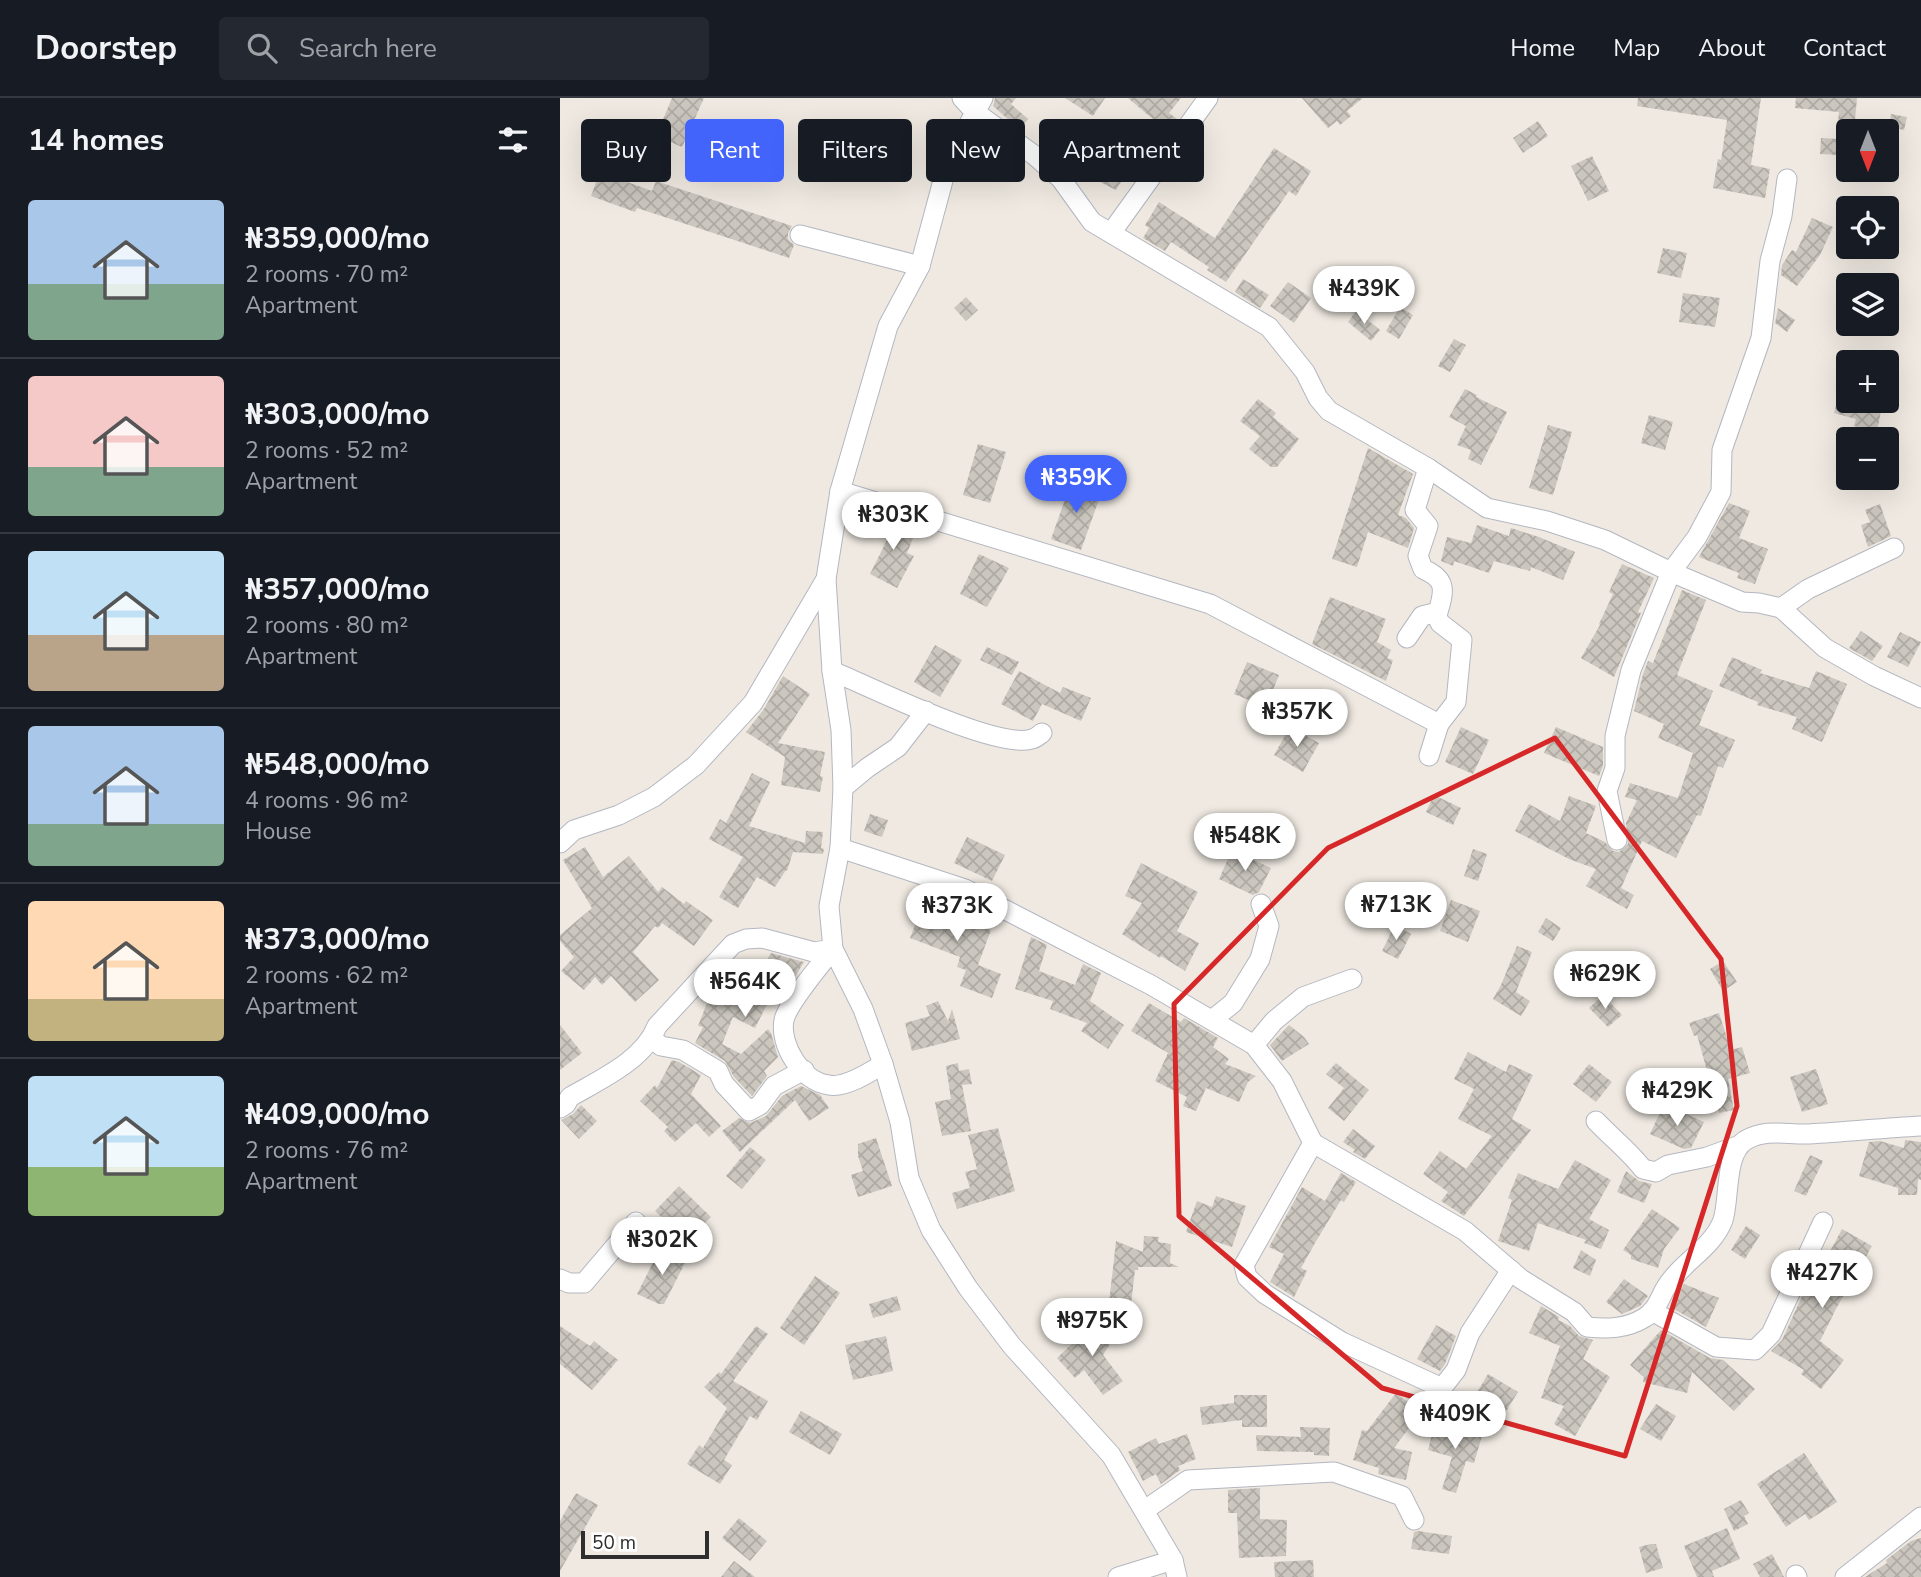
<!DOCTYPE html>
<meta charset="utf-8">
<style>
body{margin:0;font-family:"Nunito Sans",sans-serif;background:#242831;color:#f1f3f6;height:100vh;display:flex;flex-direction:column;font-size:26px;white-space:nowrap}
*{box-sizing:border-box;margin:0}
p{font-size:23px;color:#9ea1a6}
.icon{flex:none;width:38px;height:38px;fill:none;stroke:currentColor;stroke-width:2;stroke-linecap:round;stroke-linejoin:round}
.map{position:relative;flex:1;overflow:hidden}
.details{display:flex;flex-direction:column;background:#171b24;width:560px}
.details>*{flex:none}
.guide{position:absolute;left:21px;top:21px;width:665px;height:63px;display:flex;gap:14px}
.needle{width:46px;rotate:180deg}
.controls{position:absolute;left:1276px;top:21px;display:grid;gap:14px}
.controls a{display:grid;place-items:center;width:63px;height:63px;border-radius:7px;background:#171b24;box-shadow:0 7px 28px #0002;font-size:35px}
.scale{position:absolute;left:21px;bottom:18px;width:128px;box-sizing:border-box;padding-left:7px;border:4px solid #2e2e2e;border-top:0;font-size:19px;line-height:24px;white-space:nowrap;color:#2e2e2e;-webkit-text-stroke:5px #fff;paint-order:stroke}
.price{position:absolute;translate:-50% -60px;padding:0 16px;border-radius:24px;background:#fff;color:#222;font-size:23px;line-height:46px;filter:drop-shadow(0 2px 4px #0008)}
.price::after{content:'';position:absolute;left:50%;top:42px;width:21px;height:16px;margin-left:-10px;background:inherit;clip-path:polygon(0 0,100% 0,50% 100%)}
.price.selected{background:#4264fb;color:#fff}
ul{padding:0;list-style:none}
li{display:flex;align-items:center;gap:21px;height:175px;padding:0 28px}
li+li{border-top:2px solid #363941}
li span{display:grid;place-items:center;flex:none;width:196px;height:140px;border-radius:7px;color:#555}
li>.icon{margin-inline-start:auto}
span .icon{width:84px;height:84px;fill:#fffc;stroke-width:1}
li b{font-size:30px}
h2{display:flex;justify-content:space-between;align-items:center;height:84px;padding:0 28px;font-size:30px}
.chip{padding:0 24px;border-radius:7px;background:#171b24;box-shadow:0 7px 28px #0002;font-size:24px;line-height:63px}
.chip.selected{background:#4264fb;color:#fff}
header{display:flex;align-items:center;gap:42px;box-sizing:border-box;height:98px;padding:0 35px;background:#171b24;border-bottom:2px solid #363941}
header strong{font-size:33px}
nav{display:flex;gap:38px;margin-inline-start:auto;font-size:24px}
.search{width:490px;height:63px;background:#242831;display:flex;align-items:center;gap:18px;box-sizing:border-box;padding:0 24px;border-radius:7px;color:#9ea1a6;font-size:26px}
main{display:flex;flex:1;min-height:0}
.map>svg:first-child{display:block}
</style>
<header>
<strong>Doorstep</strong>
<div class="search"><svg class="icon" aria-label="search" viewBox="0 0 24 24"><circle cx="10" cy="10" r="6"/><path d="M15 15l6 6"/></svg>Search here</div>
<nav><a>Home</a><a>Map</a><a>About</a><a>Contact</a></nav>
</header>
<main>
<section class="details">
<h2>14 homes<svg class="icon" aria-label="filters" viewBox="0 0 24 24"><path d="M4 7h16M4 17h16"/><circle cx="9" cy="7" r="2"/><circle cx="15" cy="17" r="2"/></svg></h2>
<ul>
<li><span style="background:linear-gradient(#a9c7e8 60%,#7fa58c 0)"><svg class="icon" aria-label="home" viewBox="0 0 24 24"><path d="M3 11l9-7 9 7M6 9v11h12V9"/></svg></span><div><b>₦359,000/mo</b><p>2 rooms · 70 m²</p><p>Apartment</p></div></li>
<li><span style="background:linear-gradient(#f6c9c9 65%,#7fa58c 0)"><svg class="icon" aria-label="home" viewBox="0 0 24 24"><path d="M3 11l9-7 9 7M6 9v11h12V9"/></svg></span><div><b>₦303,000/mo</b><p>2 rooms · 52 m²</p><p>Apartment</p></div></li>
<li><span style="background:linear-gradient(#bfe0f5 60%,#b9a48a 0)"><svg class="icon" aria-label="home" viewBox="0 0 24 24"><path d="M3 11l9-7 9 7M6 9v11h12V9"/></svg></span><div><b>₦357,000/mo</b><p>2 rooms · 80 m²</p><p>Apartment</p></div></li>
<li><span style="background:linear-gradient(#a9c7e8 70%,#7fa58c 0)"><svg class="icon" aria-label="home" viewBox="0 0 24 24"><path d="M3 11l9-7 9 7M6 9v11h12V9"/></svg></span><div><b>₦548,000/mo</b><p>4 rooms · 96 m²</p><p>House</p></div></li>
<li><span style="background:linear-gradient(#ffd9b3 70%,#c2b280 0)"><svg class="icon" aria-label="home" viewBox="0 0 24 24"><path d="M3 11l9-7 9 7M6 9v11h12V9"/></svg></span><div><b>₦373,000/mo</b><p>2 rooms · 62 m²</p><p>Apartment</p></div></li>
<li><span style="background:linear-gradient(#bfe0f5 65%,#8fb573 0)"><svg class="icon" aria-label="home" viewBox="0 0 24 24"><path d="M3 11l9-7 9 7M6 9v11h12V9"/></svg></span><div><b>₦409,000/mo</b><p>2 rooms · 76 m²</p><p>Apartment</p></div></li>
</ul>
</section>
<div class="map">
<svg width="1361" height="1479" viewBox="0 0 1361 1479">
<defs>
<pattern id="building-cross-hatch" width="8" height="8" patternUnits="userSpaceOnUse" patternTransform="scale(1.75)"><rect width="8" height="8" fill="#cbc7bf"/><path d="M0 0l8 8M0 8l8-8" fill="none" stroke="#afaba4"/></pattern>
</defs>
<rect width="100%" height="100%" fill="#efe9e1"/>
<!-- building -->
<g fill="url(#building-cross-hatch)">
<polygon points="112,0 144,0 122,49 96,38"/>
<polygon points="435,0 456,0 451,6 468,21 459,31 433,8"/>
<polygon points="505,0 545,0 533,18"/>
<polygon points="568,0 621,0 609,15 617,21 607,33"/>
<polygon points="742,0 803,0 787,13 791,18 780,27 777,23 768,30"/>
<polygon points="1078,0 1201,0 1191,67 1210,71 1205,100 1153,90 1158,61 1161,62 1167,22 1077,8"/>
<polygon points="1236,0 1297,0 1294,33 1277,33 1279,14 1235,10"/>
<polygon points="1331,16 1347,19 1344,32 1329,29"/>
<polygon points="978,23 988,38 963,55 953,40"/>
<polygon points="42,35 60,39 55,55 39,50"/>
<polygon points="1261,40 1278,41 1278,57 1260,56"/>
<polygon points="428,44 441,58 458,65 452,80 435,74 426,82 408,62"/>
<polygon points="714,50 751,73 736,98 729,93 666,184 647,172 649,169 611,144 605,153 583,140 589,130 585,127 599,104 655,140"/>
<polygon points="553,58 571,68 556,92 536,82"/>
<polygon points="1032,58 1049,93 1028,103 1011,68"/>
<polygon points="40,74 92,93 96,83 232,128 228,135 228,141 234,147 229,160 77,110 75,114 31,98"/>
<polygon points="1252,120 1273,129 1260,157 1237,188 1221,177 1222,167 1232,152 1236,154"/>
<polygon points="1103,150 1127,155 1121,180 1097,175"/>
<polygon points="683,181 709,197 700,210 675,194"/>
<polygon points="728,184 751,200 734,225 710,208"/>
<polygon points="1123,195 1160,200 1155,229 1119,224"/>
<polygon points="406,199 418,212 406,223 394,210"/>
<polygon points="840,209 853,217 839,241 826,233"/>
<polygon points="1218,210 1235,222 1227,234 1215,225"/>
<polygon points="796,213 820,232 811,243 788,224"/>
<polygon points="894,241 906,247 890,274 878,268"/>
<polygon points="905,291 917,297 916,299 947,314 921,367 908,361 911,352 897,347 906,328 889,319"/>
<polygon points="698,301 716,315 713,319 739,341 717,369 711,369 689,351 700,338 680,323"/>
<polygon points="1277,303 1323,303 1317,333 1294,328 1296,321 1274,315"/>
<polygon points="1089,317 1113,324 1105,352 1081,345"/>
<polygon points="988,327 1012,334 993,397 969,390"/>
<polygon points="418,346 446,354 430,405 403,397"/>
<polygon points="808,350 853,376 838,417 846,420 854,430 848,450 808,434 797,469 772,461"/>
<polygon points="512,382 542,393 521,452 491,441"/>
<polygon points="1169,405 1190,413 1179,440 1208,451 1195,486 1177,480 1179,475 1139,459"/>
<polygon points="1320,406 1331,438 1308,449 1301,427 1310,424 1305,412"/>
<polygon points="311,415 356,433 347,455 354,458 337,490 310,476 330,436 308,422"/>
<polygon points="917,427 949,438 951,430 979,439 1015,454 1003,482 971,469 970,473 934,463 929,475 894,463 893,468 881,463 887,439 911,445"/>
<polygon points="419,456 449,470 427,509 400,496"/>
<polygon points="1062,466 1094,480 1078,514 1081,515 1054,579 1021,560 1040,527 1039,526 1053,496 1049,494"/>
<polygon points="1122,492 1146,502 1117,577 1153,593 1139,627 1175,642 1163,670 1158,668 1141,718 1137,717 1116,760 1082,743 1061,790 1074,797 1067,811 1026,788 1036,771 1009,761 955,733 969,706 1000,723 1009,698 1036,708 1026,735 1045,744 1053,753 1059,754 1068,746 1066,725 1077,702 1065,699 1070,685 1118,700 1133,655 1098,640 1104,626 1074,613 1083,576 1088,563 1093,565"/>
<polygon points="770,499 826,521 817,544 831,552 827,560 833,562 826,583 752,546"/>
<polygon points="1301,533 1323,548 1312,563 1289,550"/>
<polygon points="1340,534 1361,544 1348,569 1327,559"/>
<polygon points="375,547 402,562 380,599 354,584"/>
<polygon points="427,549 459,564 452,577 420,562"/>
<polygon points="1172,559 1202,572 1200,575 1249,590 1256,573 1287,586 1262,644 1232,631 1237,619 1197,607 1198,604 1159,588"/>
<polygon points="687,564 719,577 706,609 674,596"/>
<polygon points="459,573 500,595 503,589 531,600 521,623 482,606 473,623 441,606"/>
<polygon points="223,578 250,596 218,645 265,654 260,678 263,679 260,694 221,687 225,659 186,634 204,611"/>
<polygon points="730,629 759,645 743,674 714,657"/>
<polygon points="901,629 929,642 913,676 885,664"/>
<polygon points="996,629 1043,649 1043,668 1039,678 984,655"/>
<polygon points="192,675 210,684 189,728 245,745 246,733 263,734 261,750 264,751 263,756 233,754 227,773 226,772 215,789 197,779 178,810 159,799 183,759 149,741 160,721 166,725"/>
<polygon points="874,697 901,710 893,727 866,714"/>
<polygon points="310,716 328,722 322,739 304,733"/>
<polygon points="407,739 445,757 432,783 394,765"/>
<polygon points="25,749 43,779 69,758 98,794 102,789 124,806 126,803 153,822 134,848 102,825 98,830 95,828 73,854 99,882 75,904 51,878 42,887 35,879 24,892 1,873 14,859 0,843 0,837 32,810 3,762"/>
<polygon points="913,751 927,756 918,783 904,778"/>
<polygon points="672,752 711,770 699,794 693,797 659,781"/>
<polygon points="581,765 638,794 617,833 639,845 625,873 601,858 600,860 562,836 582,805 565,798"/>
<polygon points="367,797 395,808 391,818 431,832 418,867 441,876 432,900 400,888 406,872 397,869 400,859 350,840"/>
<polygon points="891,802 920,813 908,844 880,833"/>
<polygon points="986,820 1001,830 993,843 978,834"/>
<polygon points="835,827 851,836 838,861 822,853"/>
<polygon points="471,839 487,847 479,873 515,887 523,866 541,875 530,903 564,927 548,951 521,933 527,925 490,911 493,903 455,891"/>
<polygon points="957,848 972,854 956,894 970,903 961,918 933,901 941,887"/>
<polygon points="211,855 244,864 228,890 221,886 218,890 216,889 195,930 173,919 162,946 181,956 208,931 211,935 218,959 204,973 207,978 192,998 174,979 165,963 135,945 143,929 138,928 147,905 141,902 146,893 160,878 189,892"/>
<polygon points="1163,863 1177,884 1163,893 1150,871"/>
<polygon points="1043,897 1062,917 1048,929 1029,910"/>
<polygon points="378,903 388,923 392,911 400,941 352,953 345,925 370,918 366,908"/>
<polygon points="589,905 621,924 624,920 658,940 653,949 669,961 665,966 696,978 688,984 679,1004 646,990 636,1013 623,1008 627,999 595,983 608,955 571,933"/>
<polygon points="1159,915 1171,952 1182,949 1190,975 1168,981 1174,1012 1159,1015 1137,937 1134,938 1129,925"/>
<polygon points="0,927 22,955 0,972"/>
<polygon points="729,927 744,939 749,946 722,963 710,947"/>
<polygon points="908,954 946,974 949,966 973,977 952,1021 971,1032 904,1118 881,1103 888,1094 863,1076 880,1053 906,1071 932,1038 898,1021 914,991 894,981"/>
<polygon points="112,962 119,964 141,977 131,996 161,1028 149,1039 136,1025 115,1044 104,1033 108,1029 80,1003 95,987 97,990"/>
<polygon points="398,965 399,973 409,971 412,986 402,987 411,1033 382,1038 375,1004 391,1001 386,968"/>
<polygon points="776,965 809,992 784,1023 768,1010 784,990 766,976"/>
<polygon points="1029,966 1052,984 1036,1004 1013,986"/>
<polygon points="1256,971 1268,1006 1242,1014 1230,979"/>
<polygon points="241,988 260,997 269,1010 249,1023 235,1002 180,1054 162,1033 179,1020 190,1025 206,1018 222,998"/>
<polygon points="1104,1006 1144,1024 1131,1050 1124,1051 1090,1036"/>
<polygon points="21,1007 37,1023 19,1041 1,1022 13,1016"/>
<polygon points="438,1030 455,1093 397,1111 392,1095 410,1090 405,1074 417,1071 408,1037"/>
<polygon points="793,1031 815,1048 805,1061 793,1054 795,1052 783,1044"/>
<polygon points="316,1040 332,1088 298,1099 291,1077 303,1073 298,1058 298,1046"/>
<polygon points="1345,1042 1361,1044 1361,1082 1358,1081 1357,1097 1338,1097 1338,1090 1299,1078 1309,1044 1320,1043 1344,1050"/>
<polygon points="190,1049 206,1062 182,1091 166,1078"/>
<polygon points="1250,1057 1263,1063 1246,1098 1234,1093"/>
<polygon points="1015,1062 1051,1082 1029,1121 1049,1132 1041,1151 1024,1145 1026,1142 978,1125 969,1153 938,1143 952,1102 948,1100 958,1075 998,1091"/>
<polygon points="1066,1073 1079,1083 1092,1086 1084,1105 1057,1094"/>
<polygon points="781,1075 796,1084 784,1104 781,1102 755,1145 741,1170 747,1173 734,1199 710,1184 724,1156 709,1149 742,1089 765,1103"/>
<polygon points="119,1088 151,1119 130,1140 113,1124 110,1127 95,1113"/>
<polygon points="656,1098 686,1108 672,1149 626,1134 637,1103 652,1109"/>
<polygon points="1092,1111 1120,1130 1104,1151 1098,1170 1071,1161 1071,1157 1063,1152"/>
<polygon points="1186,1128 1200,1137 1185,1161 1171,1152"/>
<polygon points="1282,1131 1312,1148 1277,1209 1260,1243 1284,1262 1261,1291 1241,1276 1244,1272 1211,1253 1222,1242 1249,1183 1261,1161 1265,1163"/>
<polygon points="584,1138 599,1139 598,1144 611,1146 610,1165 619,1169 578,1169 578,1172 575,1172 571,1207 549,1205 556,1143 583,1154"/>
<polygon points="100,1151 126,1163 104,1206 99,1206 77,1196"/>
<polygon points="1021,1152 1036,1162 1030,1178 1013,1170"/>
<polygon points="255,1178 280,1195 244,1247 220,1230"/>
<polygon points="1064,1181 1088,1198 1080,1208 1062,1216 1046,1204"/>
<polygon points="1124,1186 1159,1200 1146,1229 1112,1210"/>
<polygon points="337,1198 341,1212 313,1220 309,1206"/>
<polygon points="981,1208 999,1219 998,1222 1010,1228 1019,1238 1033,1242 1023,1261 1050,1279 1015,1338 994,1326 1004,1308 981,1300 1000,1248 969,1235"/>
<polygon points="534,1225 555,1238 543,1257 563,1283 543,1297 524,1272 515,1280 497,1260"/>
<polygon points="876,1227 896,1238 885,1266 880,1273 857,1261"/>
<polygon points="0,1228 30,1248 34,1243 58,1262 32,1292 0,1266"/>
<polygon points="196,1228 208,1236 173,1283 208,1303 197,1322 190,1318 164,1362 172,1367 160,1386 127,1366 139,1347 143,1350 167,1310 144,1289 159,1274 161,1276"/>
<polygon points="1101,1232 1150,1260 1163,1262 1195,1291 1174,1313 1132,1274 1127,1295 1083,1284 1084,1279 1070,1267"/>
<polygon points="326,1238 333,1273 293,1282 285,1247"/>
<polygon points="928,1276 958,1294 945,1315 916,1296"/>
<polygon points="836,1295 861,1314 834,1350 852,1354 846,1382 818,1376 819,1370 793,1362 802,1332 807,1333"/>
<polygon points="674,1297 707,1297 707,1329 682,1329 682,1322 642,1327 640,1309 674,1305"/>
<polygon points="1096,1306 1116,1318 1101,1343 1080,1331"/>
<polygon points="241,1313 282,1336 270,1357 229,1334"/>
<polygon points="875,1325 922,1338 914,1365 906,1363 896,1395 882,1391 892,1359 868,1352"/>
<polygon points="740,1329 770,1330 769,1358 754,1357 754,1354 697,1353 696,1337 741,1339"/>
<polygon points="627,1336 636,1361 618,1368 620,1372 601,1386 596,1376 583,1383 568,1354 596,1340 599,1346"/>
<polygon points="1244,1355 1277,1404 1249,1422 1245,1416 1226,1429 1197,1386"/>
<polygon points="700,1390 700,1421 727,1422 726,1458 679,1460 677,1415 668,1415 668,1392"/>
<polygon points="16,1395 38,1407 0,1473 0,1423"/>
<polygon points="1181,1402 1189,1415 1184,1418 1188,1426 1174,1433 1164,1411"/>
<polygon points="179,1420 207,1443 190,1463 162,1440"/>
<polygon points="1167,1430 1180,1461 1152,1473 1154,1479 1137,1479 1124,1448"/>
<polygon points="858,1433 892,1438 889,1456 851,1451 854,1434"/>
<polygon points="1361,1440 1361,1479 1305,1479 1327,1465 1326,1462 1351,1443"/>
<polygon points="1091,1446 1096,1446 1103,1470 1086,1475 1079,1449"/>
<polygon points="1212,1456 1224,1479 1200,1479 1193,1466"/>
<polygon points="753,1462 754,1479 715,1479 714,1464"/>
<polygon points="174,1463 195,1479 161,1479"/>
</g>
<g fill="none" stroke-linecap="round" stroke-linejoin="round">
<defs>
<g id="minor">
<polyline points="402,0 415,14 474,57 501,81 532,124 709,229 745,274 758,300 769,313 868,370 927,410 987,423 1045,442 1111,474 1137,439 1161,394 1162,352 1201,240 1210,163 1222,118 1227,81"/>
<polyline points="423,0 388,64 360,168 328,228 280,393 266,481 272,573 281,632 283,690 280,750 269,808 273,851 303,911 323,966 340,1024 349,1080 371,1132 408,1190 452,1248 551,1357 613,1462 617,1479"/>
<polyline points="551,135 648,0"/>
<polyline points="240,137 360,168"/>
<polyline points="280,393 650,506 879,626"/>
<polyline points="1221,510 1265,550 1314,578 1361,600"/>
<path d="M847 540 862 518 878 514C885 491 886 481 863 471L858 458 868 428 855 412 868 370"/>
<path d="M272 573C311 589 437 652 472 641 476 640 479 637 482 635"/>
<polyline points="869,658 879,626 896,604 902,542 880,525 876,516"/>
<polyline points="283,690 307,670 338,649 366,613"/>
<polyline points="1057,742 1047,693 1055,670 1055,638 1071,572 1111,474 1182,504 1199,505 1221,510 1248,491 1334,450"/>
<polyline points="0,745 14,732 59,717 94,699 136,667 193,605 266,481"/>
<path d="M280 750 405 791 591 887 694 947 722 983 753 1045 905 1133 961 1181 1014 1214 1027 1229C1047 1231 1066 1231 1084 1220 1096 1213 1099 1202 1105 1191 1120 1165 1153 1150 1163 1122 1170 1100 1164 1055 1186 1042 1207 1030 1227 1037 1249 1036 1286 1034 1323 1030 1361 1028"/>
<path d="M273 851C261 866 228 905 224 922 219 947 242 984 269 987 285 990 309 975 323 966"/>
<polyline points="652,922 673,905 700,861 709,828 701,806"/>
<polyline points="92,941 101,948 123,952 158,973 164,986 189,1013 200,1007 214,988 244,972"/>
<polyline points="694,947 714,923 743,899 792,881"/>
<path d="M0 1010 6 1006 10 999C41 981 84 962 97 928L173 846 186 841 202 840 254 854 273 851"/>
<path d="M1036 1023C1051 1039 1070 1054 1083 1071L1096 1074 1108 1067 1147 1059 1180 1047"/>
<polyline points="753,1045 684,1167 687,1179 705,1196 782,1244 882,1290 896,1272 910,1235 951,1172"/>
<polyline points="0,1181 9,1185 24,1185 76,1124"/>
<polyline points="1092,1213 1156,1249 1195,1252 1211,1236 1263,1124"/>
<polyline points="585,1412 628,1382 774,1374 842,1398 854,1422"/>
<polyline points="1236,1477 1237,1479"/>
<polyline points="558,1479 613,1462"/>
<polyline points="1285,1479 1361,1419"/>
</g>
</defs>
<!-- minor casing -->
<use href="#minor" stroke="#b4b7c1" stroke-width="21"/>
<!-- minor -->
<use href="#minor" stroke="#fff" stroke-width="19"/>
</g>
<!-- marked area -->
<path fill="none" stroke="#d62828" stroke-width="5" stroke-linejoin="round" d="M995 640 1161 861 1177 1008 1065 1358 822 1290 619 1118 614 906 768 750Z"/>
</svg>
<div class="controls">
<a><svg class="needle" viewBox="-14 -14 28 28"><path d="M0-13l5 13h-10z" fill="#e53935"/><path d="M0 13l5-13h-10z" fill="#9ea1a6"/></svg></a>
<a><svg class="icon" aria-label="locate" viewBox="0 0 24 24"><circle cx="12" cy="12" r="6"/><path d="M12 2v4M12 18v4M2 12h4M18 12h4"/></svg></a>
<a><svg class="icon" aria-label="layers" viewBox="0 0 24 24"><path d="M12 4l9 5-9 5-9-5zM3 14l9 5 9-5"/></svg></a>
<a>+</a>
<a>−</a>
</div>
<div class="scale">50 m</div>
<b class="price" style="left:804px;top:228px">₦439K</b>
<b class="price selected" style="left:516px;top:417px">₦359K</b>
<b class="price" style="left:333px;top:454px">₦303K</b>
<b class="price" style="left:737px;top:651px">₦357K</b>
<b class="price" style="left:685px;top:775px">₦548K</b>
<b class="price" style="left:836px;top:844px">₦713K</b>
<b class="price" style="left:397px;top:845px">₦373K</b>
<b class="price" style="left:1045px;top:913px">₦629K</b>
<b class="price" style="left:185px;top:921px">₦564K</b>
<b class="price" style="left:1117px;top:1030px">₦429K</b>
<b class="price" style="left:102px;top:1179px">₦302K</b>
<b class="price" style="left:1262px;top:1212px">₦427K</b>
<b class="price" style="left:532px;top:1260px">₦975K</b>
<b class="price" style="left:895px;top:1353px">₦409K</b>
<div class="guide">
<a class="chip">Buy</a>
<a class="chip selected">Rent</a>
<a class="chip">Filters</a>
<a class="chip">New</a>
<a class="chip">Apartment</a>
</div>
</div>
</main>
